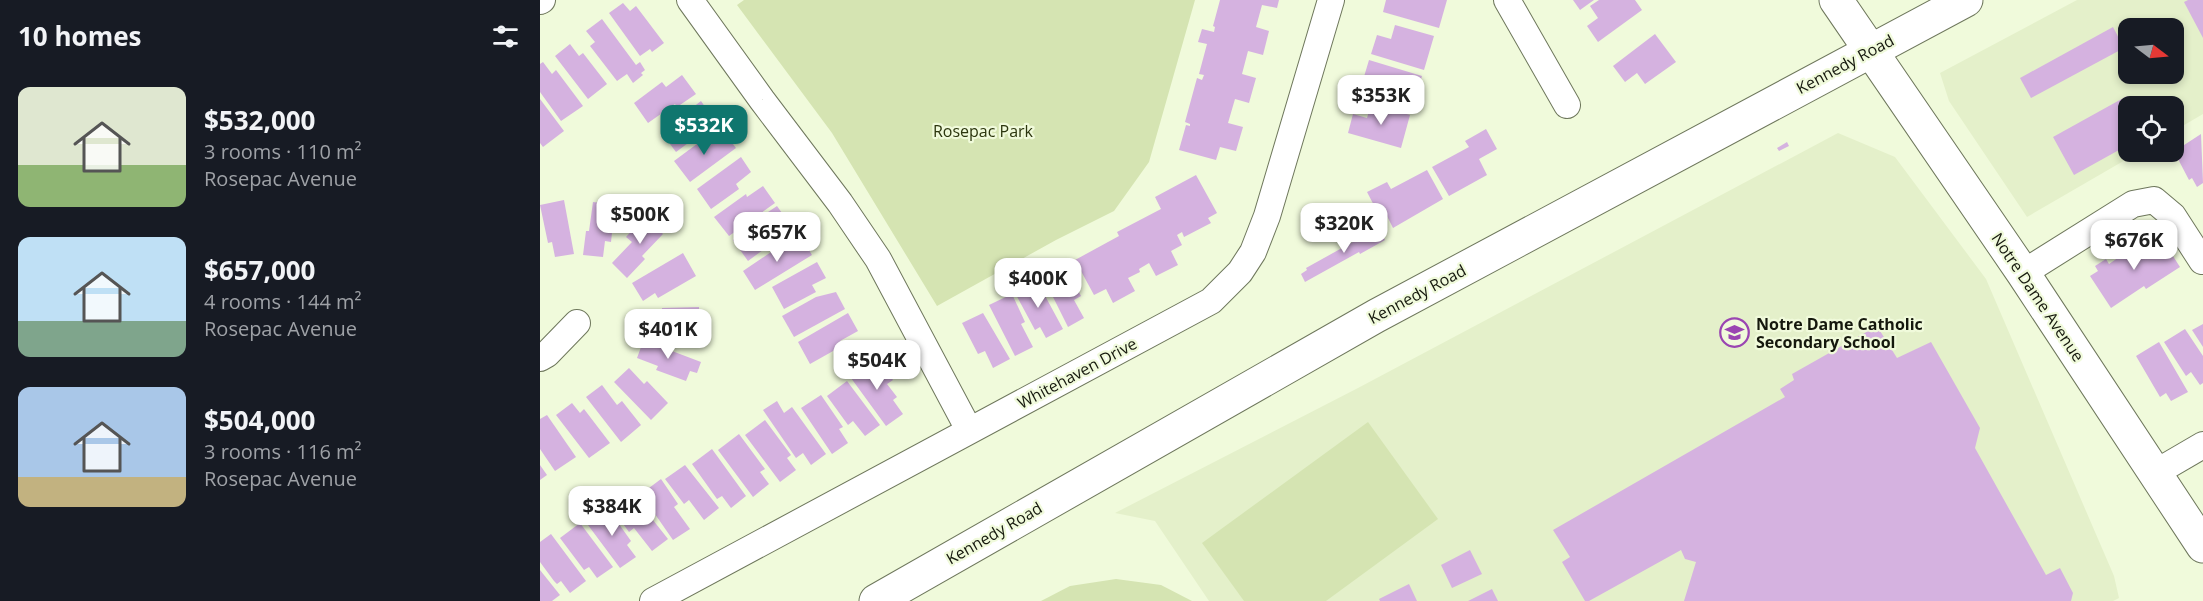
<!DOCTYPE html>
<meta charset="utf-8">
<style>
body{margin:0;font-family:"Open Sans",sans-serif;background:#242831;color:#f1f3f6;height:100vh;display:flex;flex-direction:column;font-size:22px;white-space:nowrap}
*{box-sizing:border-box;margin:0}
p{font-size:20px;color:#9ea1a6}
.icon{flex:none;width:33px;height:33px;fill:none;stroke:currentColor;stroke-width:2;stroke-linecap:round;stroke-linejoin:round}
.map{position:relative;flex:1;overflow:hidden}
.details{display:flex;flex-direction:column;background:#171b24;width:540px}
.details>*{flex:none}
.needle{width:39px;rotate:106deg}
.fabs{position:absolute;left:1578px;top:18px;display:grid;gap:12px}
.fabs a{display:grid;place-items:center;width:66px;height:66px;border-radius:12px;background:#171b24;box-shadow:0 3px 9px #0003;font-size:30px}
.price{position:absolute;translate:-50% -51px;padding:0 14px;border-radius:12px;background:#fff;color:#222;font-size:20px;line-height:39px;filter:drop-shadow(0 2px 3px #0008)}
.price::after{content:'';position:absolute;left:50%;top:36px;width:18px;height:14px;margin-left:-9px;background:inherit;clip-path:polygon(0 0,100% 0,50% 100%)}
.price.current{background:#0f766e;color:#fff}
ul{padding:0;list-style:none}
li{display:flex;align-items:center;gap:18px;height:150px;padding:0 18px}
li span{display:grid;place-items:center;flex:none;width:168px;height:120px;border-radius:12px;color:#555}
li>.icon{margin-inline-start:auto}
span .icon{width:72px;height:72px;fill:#fffc;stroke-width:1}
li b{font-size:26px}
h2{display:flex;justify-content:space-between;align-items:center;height:72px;padding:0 18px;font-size:26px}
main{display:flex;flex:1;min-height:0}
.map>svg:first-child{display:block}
</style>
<main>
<section class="details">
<h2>10 homes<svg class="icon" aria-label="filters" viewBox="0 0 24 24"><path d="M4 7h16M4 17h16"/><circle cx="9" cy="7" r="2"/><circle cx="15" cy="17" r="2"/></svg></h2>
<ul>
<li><span style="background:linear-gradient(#dfe7d0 65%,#8fb573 0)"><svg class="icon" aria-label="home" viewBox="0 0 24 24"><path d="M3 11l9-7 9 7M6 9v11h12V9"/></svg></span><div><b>$532,000</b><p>3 rooms · 110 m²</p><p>Rosepac Avenue</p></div></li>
<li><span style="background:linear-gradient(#bfe0f5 70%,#7fa58c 0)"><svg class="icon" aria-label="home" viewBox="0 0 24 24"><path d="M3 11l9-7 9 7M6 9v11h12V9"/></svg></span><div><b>$657,000</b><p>4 rooms · 144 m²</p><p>Rosepac Avenue</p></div></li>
<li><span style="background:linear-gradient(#a9c7e8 75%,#c2b280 0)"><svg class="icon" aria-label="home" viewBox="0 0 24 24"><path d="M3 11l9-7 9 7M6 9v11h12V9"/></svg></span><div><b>$504,000</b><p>3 rooms · 116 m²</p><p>Rosepac Avenue</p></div></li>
</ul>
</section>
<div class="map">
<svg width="1663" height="601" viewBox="0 0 1663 601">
<rect width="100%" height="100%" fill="#f0fadb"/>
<!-- built -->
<g fill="#e4f0ca" fill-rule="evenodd">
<path d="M1537 0H1663V114L1634 131V106H1588V152H1599L1487 217 1409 101 1400 73ZM1588 28H1634V74H1588Z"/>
<polygon points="1298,133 1355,157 1446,279 1574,576 1579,598 1573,601 669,601 615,521 575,513 818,388"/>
</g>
<!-- green -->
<g fill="#d5e4b2">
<polygon points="204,0 655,0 609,162 574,211 516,240 397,306 292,133 197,5"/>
<polygon points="828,422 898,519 786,601 704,601 662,543"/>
<polygon points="576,579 621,585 652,601 501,601 530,586"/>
</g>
<!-- building -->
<g fill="#d5b2e0">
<polygon points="680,0 739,0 737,8 722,5 716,27 729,31 723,55 708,51 702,74 716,78 709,103 695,99 688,123 703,127 696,151 680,147 676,160 639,150 646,125 650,126 650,124 645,122 657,78 662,80 664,75 659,74 667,44 658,42 662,29 674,32 675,27 673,26"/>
<polygon points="846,0 907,0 899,28 843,12"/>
<polygon points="1033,0 1054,0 1040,10"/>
<polygon points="1059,0 1095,0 1102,10 1058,42 1047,26 1058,18 1050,6"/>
<polygon points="1648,0 1663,0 1663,38 1644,2"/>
<polygon points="83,3 90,11 96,6 124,43 112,52 110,49 100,56 69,13"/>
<polygon points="62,19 96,65 100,62 105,70 101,73 103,75 93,83 87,74 77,81 50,46 55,42 46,31"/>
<polygon points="855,25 894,36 884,70 831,54 837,35 851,39"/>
<polygon points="1573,27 1584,48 1491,98 1480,78"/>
<polygon points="1115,34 1136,62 1105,84 1097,73 1085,82 1073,66"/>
<polygon points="30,44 39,56 43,53 67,84 48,99 15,56"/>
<polygon points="829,60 882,76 872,110 834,99 838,84 823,80"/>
<polygon points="3,62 12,74 16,70 43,106 21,121 0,92 0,64"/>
<polygon points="142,75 156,94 137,107 135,104 108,123 94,103 122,82 126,87"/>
<polygon points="1587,96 1593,106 1588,106 1588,145 1534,175 1513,137"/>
<polygon points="0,99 24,131 3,147 0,143"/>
<polygon points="161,101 172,117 163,123 167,129 136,152 121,132"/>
<polygon points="831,104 870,115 861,148 808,133 813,114 827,118"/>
<polygon points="946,129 957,149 939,159 947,175 909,196 892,167 929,147 925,141"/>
<polygon points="183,131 196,148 150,182 134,161 165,138 168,143"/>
<polygon points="1661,134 1663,183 1657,187 1652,178 1649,180 1638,159 1640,158 1638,154 1640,153 1638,149"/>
<polygon points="1247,142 1249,146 1239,151 1237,148"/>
<polygon points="201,157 211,172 196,184 199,189 171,209 157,189"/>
<polygon points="887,170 903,199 853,228 845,212 839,215 827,192 847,182 851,189"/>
<polygon points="656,175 677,213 668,218 671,223 644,237 642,232 637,235 642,245 631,251 638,265 616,276 609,263 599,269 600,272 588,278 595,291 573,303 566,289 554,295 535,260 579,236 577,232 621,209 615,197"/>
<polygon points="223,186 235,203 189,236 174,217 206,194 207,197"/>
<polygon points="24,200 34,254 15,257 12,242 8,243 0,205"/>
<polygon points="53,202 75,205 71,242 65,241 63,257 43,255 46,231 49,231"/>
<polygon points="237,206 249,223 231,235 235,241 208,261 193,240 221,221 219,218"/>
<polygon points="119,215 129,224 121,232 123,234 102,256 105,259 87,278 72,263 92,242 86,237 104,217 111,224"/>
<polygon points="838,228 845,240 820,254 819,252 765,282 761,274 767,270 766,268"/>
<polygon points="1609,235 1613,240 1620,236 1640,267 1606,289 1604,286 1571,308 1550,276 1558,271 1555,266 1566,259 1569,264 1585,253 1587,257 1601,248 1597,243"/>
<polygon points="261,237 272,255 215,290 203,271 243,244 245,248"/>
<polygon points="143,253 156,276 118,298 115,293 103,301 92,283"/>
<polygon points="277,262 286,278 272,285 276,292 244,309 232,287"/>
<polygon points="526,268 541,296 534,300 544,318 528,327 504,279"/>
<polygon points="496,279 523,329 506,338 500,327 495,330 474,291"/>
<polygon points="296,292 305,309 254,337 242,316 276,297"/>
<polygon points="472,294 485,322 481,324 493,347 475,356 449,305"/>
<polygon points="159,307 159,332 105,332 105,312 122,312 122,308"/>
<polygon points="308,313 318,331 300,341 302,346 270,364 258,342"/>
<polygon points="443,313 470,359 453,368 445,351 438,354 422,323"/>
<polygon points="1663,324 1663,347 1652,330"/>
<polygon points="1337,326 1357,358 1391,342 1440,428 1435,448 1506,575 1520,568 1533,593 1531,601 1144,601 1156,562 1145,559 1141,550 1049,601 1045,601 1022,562 1030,557 1013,530 1245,397 1240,389 1254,380 1252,374"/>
<polygon points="1645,329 1663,356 1663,383 1660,385 1651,372 1646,376 1624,342"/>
<polygon points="104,339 124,346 124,348 161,362 157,373 150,371 146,381 116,370 118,366 97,358"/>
<polygon points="1619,342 1648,392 1631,401 1626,393 1620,397 1596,356"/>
<polygon points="327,358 340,373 345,369 353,380 347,384 357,397 353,400 363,414 346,426 311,378 313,376 310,371"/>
<polygon points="89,368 104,384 107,381 128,403 111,420 74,382"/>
<polygon points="307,381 340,425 325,436 313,421 308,425 287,396"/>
<polygon points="62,385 77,405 82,401 101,425 81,442 46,397"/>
<polygon points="281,395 303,427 299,429 308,443 292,454 261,408"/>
<polygon points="237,401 244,413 252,407 286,454 271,465 263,453 256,458 223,410"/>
<polygon points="32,403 40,413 44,409 70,443 49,458 16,415"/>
<polygon points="7,415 36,457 15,471 0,449 0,419"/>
<polygon points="225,420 251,455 247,458 256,470 240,482 205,435"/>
<polygon points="199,434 225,469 220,472 229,484 213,497 178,450"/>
<polygon points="172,449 206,496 191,508 182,496 177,499 152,464"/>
<polygon points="0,465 7,475 0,480"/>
<polygon points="145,465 179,508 164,520 149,500 144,504 125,479"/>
<polygon points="121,479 138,504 134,507 150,529 133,540 101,494"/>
<polygon points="94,496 128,539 112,551 94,528 89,532 73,510"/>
<polygon points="69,510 91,541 87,545 96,557 80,568 45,521 57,512 60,517"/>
<polygon points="40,523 73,567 57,578 49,567 44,570 20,538"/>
<polygon points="11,534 46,581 30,593 21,581 17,584 14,581 0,562 0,542"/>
<polygon points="930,550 942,574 912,588 901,565"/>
<polygon points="0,570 20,595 12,601 0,601"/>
<polygon points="869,584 877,601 840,601 839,599"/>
<polygon points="952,589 958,601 928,601"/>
</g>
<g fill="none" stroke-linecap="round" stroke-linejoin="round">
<defs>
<g id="street">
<polyline points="150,0 222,100 300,203 338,259 429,430"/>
<polyline points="967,0 1027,105"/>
<polyline points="0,1 2,0"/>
<polyline points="1483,273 1593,204 1614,200 1633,216 1662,261"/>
<polyline points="0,358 7,354 37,323"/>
<polyline points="1615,473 1663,445"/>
<polyline points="113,601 671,301 700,272 713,252 727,216 791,0"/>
</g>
<g id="secondary">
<polyline points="1296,0 1483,273 1663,546"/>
<polyline points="336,601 836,316 1426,0"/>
</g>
</defs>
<!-- street casing -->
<use href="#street" stroke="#6e775c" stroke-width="28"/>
<!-- secondary casing -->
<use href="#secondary" stroke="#6e775c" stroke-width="35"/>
<!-- street -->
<use href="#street" stroke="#fff" stroke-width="26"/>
<!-- secondary -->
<use href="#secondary" stroke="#fff" stroke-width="33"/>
</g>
<!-- icons -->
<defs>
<symbol id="school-ring" viewBox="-11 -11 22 22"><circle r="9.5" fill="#f0fadb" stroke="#9a45b2" stroke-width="1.5"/><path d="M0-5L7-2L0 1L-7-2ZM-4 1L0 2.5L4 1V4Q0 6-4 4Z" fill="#9a45b2"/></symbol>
</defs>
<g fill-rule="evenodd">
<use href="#school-ring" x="1178" y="316" width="33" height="33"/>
</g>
<g text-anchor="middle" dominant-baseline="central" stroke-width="4.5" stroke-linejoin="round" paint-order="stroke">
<!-- street labels -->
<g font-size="16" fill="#15180d" stroke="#f0fadb">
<text transform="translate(1305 64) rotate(-28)">Kennedy Road</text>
<text transform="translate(877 294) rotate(-28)">Kennedy Road</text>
<text transform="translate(1498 297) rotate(56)">Notre Dame Avenue</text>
<text transform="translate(537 373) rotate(-28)">Whitehaven Drive</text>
<text transform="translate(454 533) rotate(-30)">Kennedy Road</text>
</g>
<!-- park labels -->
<g font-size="16" fill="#2c360e" stroke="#f0fadb">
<text x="443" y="131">Rosepac Park</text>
</g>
<!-- poi labels -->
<g font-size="16" font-weight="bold" fill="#15180d" stroke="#f0fadb" text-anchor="start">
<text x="1216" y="324">Notre Dame Catholic<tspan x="1216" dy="18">Secondary School</tspan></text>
</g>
</g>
</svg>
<div class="fabs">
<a><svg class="needle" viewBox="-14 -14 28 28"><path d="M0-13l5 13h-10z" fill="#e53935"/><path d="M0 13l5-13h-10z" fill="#9ea1a6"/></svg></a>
<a><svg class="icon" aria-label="locate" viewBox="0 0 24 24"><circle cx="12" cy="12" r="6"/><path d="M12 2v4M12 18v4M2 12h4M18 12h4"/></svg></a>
</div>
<b class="price" style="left:841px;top:126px">$353K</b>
<b class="price current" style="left:164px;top:156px">$532K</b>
<b class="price" style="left:100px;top:245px">$500K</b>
<b class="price" style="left:804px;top:254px">$320K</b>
<b class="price" style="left:237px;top:263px">$657K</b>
<b class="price" style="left:1594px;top:271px">$676K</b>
<b class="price" style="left:498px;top:309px">$400K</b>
<b class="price" style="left:128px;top:360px">$401K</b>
<b class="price" style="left:337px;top:391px">$504K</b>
<b class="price" style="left:72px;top:537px">$384K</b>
</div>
</main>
